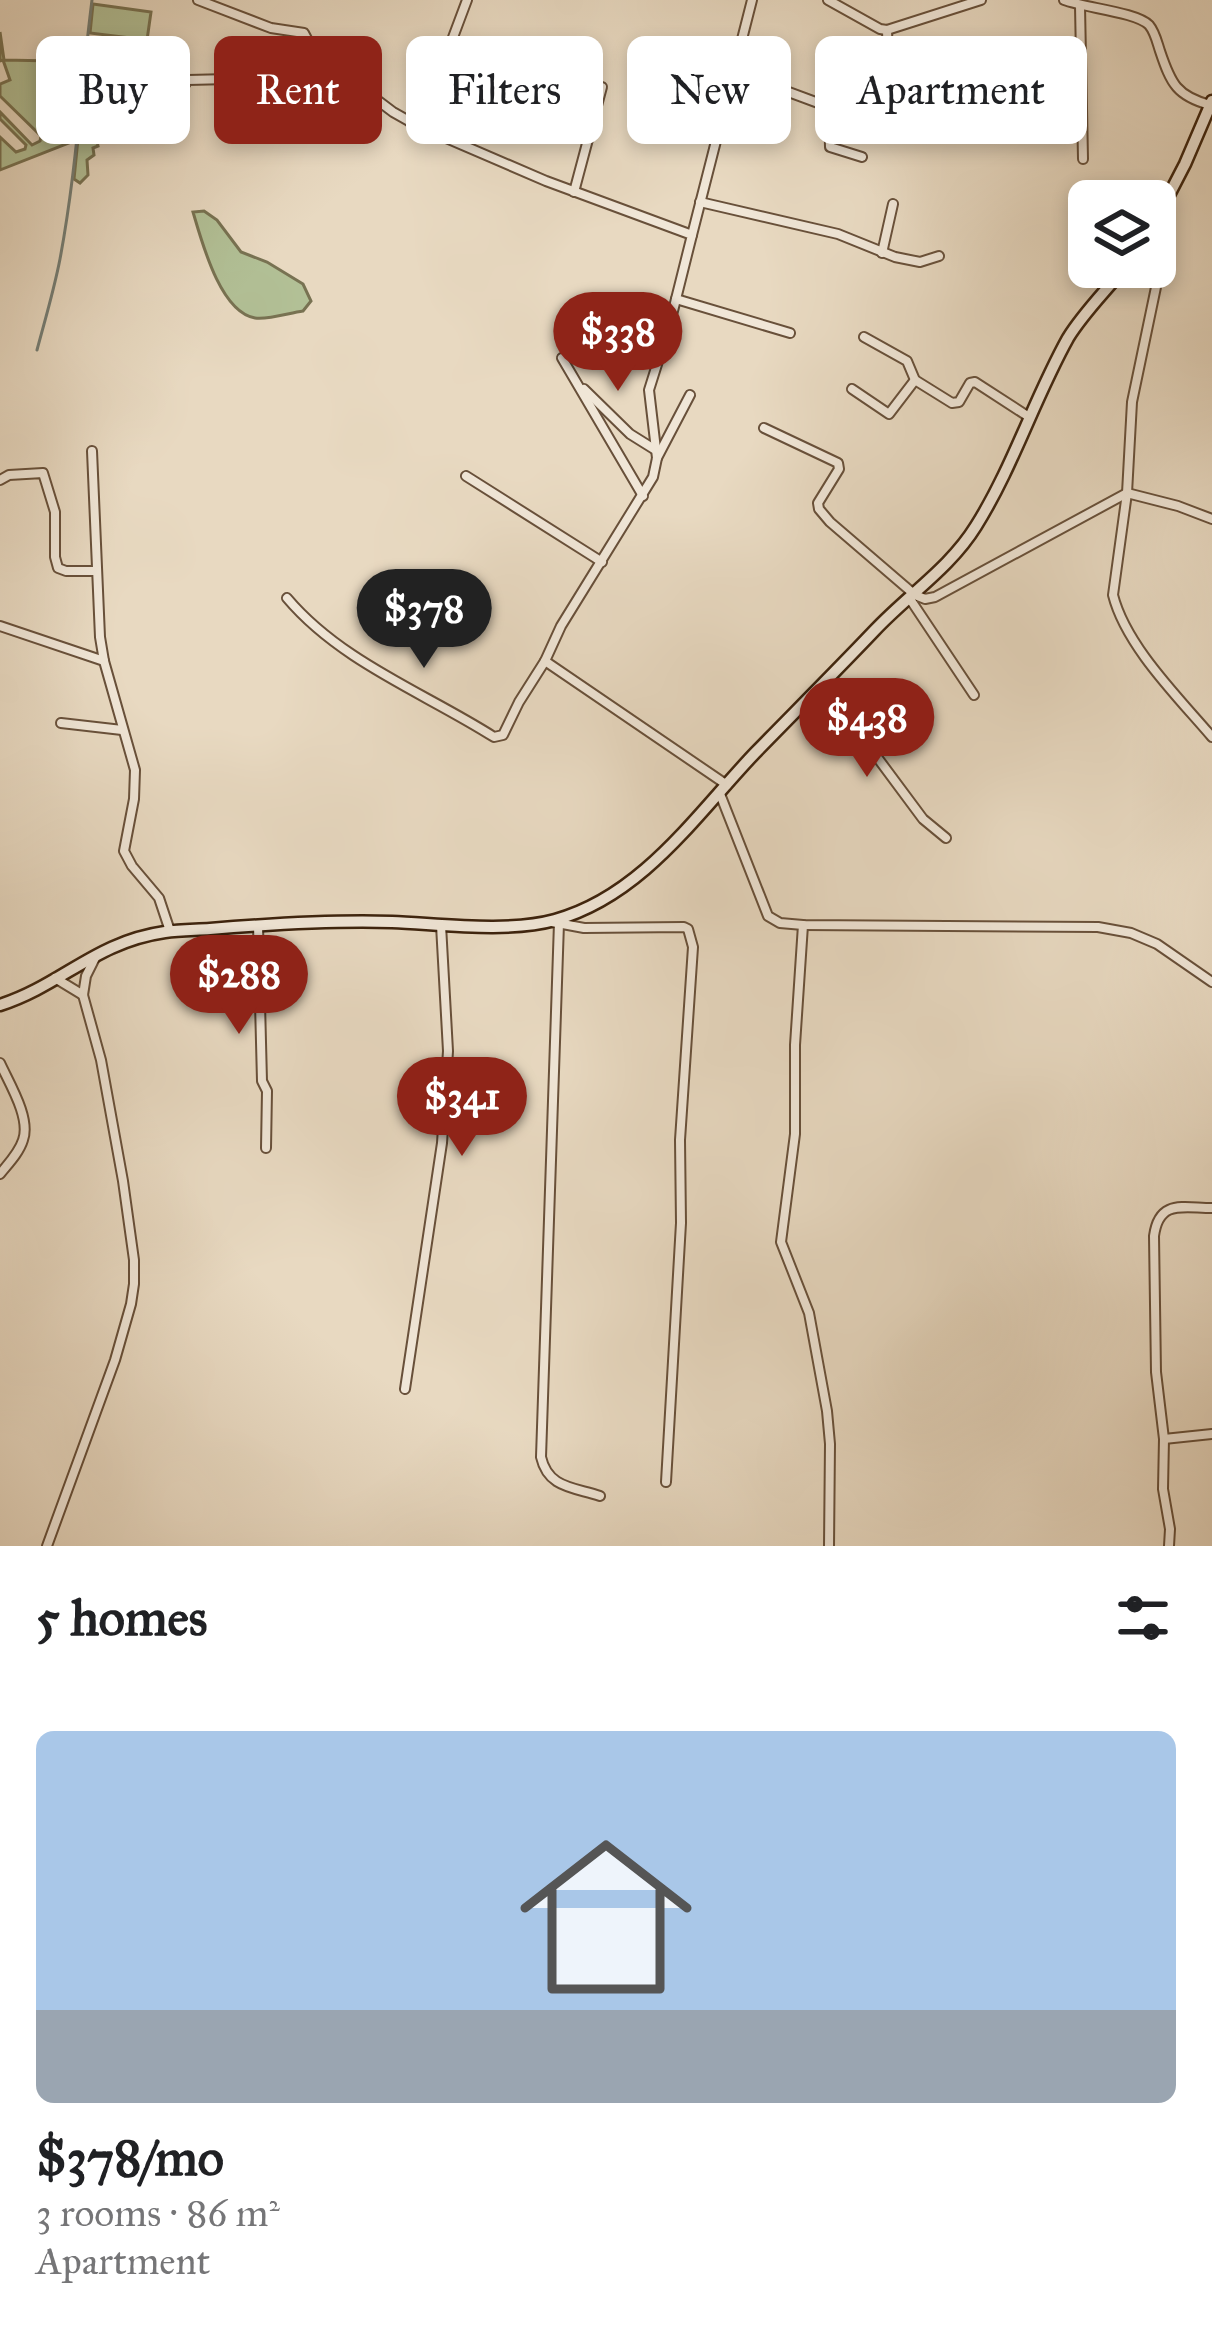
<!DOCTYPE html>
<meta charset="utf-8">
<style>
body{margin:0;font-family:"IM FELL Great Primer",serif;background:#f6f6f6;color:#202124;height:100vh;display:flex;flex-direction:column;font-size:45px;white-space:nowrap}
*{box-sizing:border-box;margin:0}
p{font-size:39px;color:#757577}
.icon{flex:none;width:66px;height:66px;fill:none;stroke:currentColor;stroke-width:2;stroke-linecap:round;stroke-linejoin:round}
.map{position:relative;height:1546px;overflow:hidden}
.side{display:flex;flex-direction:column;background:#fff;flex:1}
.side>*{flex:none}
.hud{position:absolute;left:36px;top:36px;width:1140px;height:108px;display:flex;gap:24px}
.tools{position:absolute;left:1068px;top:180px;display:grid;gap:24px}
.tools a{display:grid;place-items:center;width:108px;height:108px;border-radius:18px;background:#fff;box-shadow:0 6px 18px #0003;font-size:60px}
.price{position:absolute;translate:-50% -102px;padding:0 27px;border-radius:42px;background:#8f2418;color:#fff;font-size:39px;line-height:78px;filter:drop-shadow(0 3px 6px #0008)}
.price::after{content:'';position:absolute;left:50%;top:72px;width:36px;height:27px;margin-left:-18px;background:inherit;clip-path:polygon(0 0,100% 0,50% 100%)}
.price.on{background:#222;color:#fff}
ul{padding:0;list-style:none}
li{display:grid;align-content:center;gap:24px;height:636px;padding:0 36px}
li span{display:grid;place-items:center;height:372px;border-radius:18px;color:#555}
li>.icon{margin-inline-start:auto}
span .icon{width:216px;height:216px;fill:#fffc;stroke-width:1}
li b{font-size:51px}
h2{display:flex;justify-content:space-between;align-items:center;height:144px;padding:0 36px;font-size:51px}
.tag{padding:0 42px;border-radius:18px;background:#fff;box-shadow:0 6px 18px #0003;font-size:42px;line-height:108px}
.tag.on{background:#8f2418;color:#fff}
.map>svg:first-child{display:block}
</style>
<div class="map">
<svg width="1212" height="1546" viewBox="0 0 1212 1546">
<rect width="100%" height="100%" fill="#e8d9c1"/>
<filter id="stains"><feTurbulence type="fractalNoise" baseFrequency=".00167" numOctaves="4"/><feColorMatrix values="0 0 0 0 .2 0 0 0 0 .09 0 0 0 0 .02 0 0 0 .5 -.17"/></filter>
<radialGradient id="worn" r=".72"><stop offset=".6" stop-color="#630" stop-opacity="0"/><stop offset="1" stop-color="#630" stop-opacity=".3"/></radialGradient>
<!-- green -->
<g fill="#b2c096" stroke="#787252" stroke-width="3">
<polygon points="93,4 151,12 147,40 90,33"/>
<polygon points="0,32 4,60 53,61 56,51 87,42 80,73 74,141 0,170 0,137 16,152 25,149 26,145 0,119 0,112 32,145 40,141 41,136 0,96 0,84 10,80 3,60 0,61"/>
<path d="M89 96 108 115C100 124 95 134 98 146L93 148 94 155 87 160 88 175 80 183 74 179 82 98Z"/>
<path d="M204 211 217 220 241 252 267 262 303 284 311 301 303 311C289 313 268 320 255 318 220 312 202 242 193 212Z"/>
</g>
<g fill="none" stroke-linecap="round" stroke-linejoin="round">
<!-- stream -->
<path stroke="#747d74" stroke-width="3" d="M37 350C45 320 54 290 60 259 76 174 81 86 92 0"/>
<defs>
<g id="street">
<polyline points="198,0 271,28 304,33 315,54 333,73"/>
<polyline points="828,0 880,29 887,30 981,0"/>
<path d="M1064 0C1085 8 1136 12 1149 25 1155 32 1157 42 1160 51 1171 84 1177 96 1210 105"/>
<polyline points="1080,6 1083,159"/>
<polyline points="887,30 888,60 914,104"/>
<polyline points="732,71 829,107 830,147 862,157"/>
<polyline points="410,122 446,56 467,0"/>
<polyline points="180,134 184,86 188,80 229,79 252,75 344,75 393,112 416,125 546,181 692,235 670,323 649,390 657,458 653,477 561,626 545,661 727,785"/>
<polyline points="574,192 602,87"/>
<polyline points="700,202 838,234 895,257 920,262 939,256"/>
<polyline points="692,235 752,0"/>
<polyline points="882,253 893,204"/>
<path d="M1155 255 1160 268 1132 402 1127 493 1113 595C1126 646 1178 697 1212 737"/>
<polyline points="676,299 790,333"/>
<polyline points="864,337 907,361 915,380 952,403 959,402 970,383 975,382 1029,417"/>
<polyline points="562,358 643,496"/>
<polyline points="584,389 630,434 654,449"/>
<polyline points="852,389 889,414 915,380"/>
<polyline points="764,428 838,463 839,469 818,503 819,509 830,522 915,595 925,599 935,597 1127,493 1178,506 1212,519"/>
<polyline points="92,451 100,637 104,661 135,770 134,799 124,851 132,866 159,898 170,931"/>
<polyline points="657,458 690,395"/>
<polyline points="466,476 602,562"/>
<polyline points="0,480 9,475 43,473 55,512 55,557 58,568 66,571 97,571"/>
<path d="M287 598C341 662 425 693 494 737L503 735 519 702 545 661"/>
<polyline points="910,599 974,695"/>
<polyline points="0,626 104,661"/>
<polyline points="819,689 868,745 923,819 946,838"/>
<polyline points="61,723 122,730"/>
<polyline points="720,794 768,916 780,923 803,925 1098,927 1131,933 1157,944 1212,982"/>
<polyline points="552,922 584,928 684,927 688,929 693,947 680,1140 681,1223 666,1482"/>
<path d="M559 923 541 1457C548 1488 573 1487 600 1496"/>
<polyline points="258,925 262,1081 267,1091 266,1148"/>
<polyline points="803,925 795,1045 795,1134 781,1242 809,1313 827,1411 830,1444 829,1546"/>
<polyline points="55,978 83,995"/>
<path d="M0 1063C9 1083 31 1118 23 1140 19 1153 8 1164 0 1174"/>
<polyline points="405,1389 442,1143 448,1051 441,925"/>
<polyline points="1164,1439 1212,1434"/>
<polyline points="47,1546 115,1360 131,1304 134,1284 134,1260 123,1181 101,1060 83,995 86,976 95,958"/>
<path d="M1169 1546 1170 1529 1163 1489 1164 1439 1156 1372 1154 1236C1159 1199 1183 1208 1212 1208"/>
</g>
<g id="secondary">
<polyline points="1155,222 1185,164 1212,101"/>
<path d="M0 1005C62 985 95 942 165 932 180 930 195 930 210 929 270 924 331 920 392 922 441 924 508 933 555 920 642 896 696 815 755 753 795 712 836 671 875 630 909 594 950 568 976 526 1013 467 1034 399 1068 338 1084 312 1106 291 1125 267"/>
</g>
</defs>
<!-- street casing -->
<use href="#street" stroke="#68503a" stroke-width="12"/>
<!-- secondary casing -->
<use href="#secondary" stroke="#3d230d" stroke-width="15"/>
<!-- street -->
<use href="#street" stroke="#f0e6d7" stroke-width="8"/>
<!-- secondary -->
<use href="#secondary" stroke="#f0e6d7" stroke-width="10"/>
</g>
<rect width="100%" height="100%" filter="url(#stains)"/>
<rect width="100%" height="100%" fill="url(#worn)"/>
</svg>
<div class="tools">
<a><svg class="icon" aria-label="layers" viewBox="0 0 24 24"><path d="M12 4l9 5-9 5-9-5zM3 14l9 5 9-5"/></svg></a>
</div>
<b class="price" style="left:618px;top:394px">$338</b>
<b class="price on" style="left:424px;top:671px">$378</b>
<b class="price" style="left:867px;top:780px">$438</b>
<b class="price" style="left:239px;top:1037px">$288</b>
<b class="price" style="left:462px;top:1159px">$341</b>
<div class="hud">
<a class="tag">Buy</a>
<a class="tag on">Rent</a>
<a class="tag">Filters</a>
<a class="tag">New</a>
<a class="tag">Apartment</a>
</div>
</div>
<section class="side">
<h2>5 homes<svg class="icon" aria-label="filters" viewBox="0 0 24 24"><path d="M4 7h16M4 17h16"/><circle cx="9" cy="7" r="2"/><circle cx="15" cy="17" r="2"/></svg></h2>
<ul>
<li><span style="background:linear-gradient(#a9c7e8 75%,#9aa5b1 0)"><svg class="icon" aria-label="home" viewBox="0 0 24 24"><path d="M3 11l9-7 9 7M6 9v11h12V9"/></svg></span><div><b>$378/mo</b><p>3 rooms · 86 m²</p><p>Apartment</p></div></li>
</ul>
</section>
